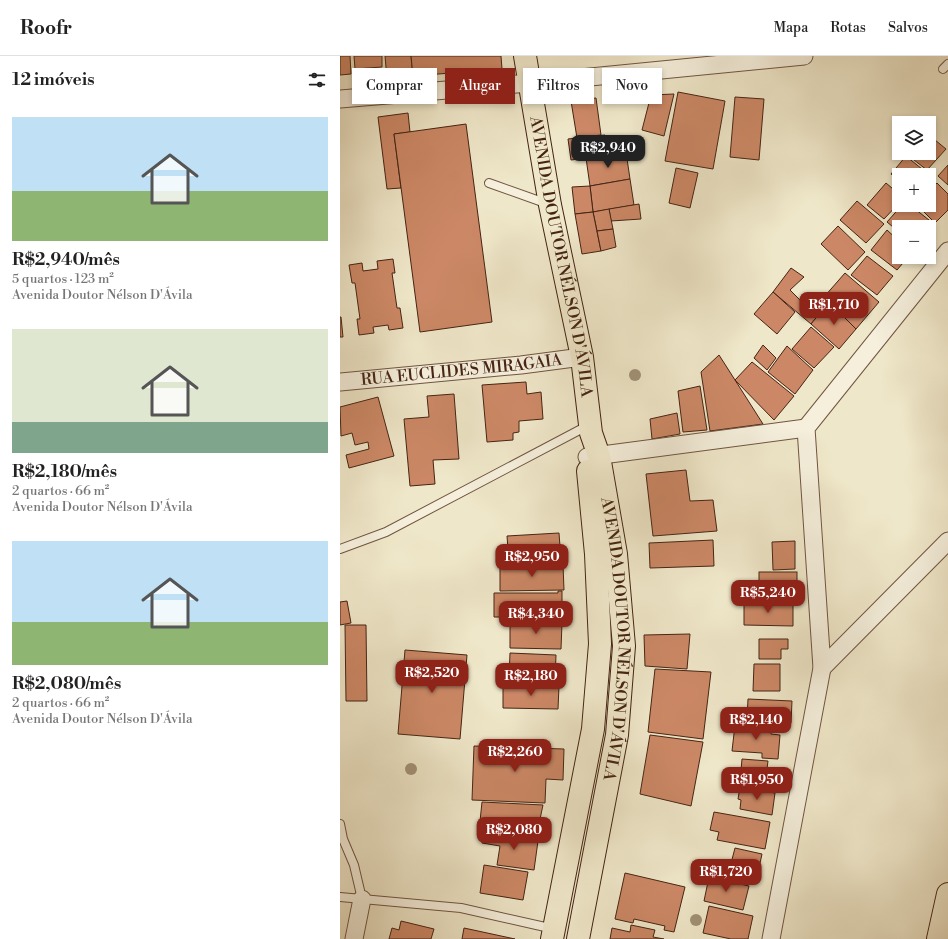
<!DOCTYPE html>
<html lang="pt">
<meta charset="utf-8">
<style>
body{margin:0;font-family:"Libre Bodoni",serif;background:#f6f6f6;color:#222;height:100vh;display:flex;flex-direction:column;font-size:15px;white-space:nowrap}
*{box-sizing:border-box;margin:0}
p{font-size:13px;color:#767676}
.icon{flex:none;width:22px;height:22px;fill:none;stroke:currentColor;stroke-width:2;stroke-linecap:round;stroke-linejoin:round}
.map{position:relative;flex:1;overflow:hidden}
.side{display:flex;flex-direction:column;background:#fff;width:340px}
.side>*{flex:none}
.banner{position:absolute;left:12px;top:12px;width:380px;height:36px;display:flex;gap:8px}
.buttons{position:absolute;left:552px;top:60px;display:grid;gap:8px}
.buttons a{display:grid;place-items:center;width:44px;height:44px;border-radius:0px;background:#fff;box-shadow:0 2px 6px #0003;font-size:20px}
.price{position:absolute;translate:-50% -34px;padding:0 9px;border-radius:8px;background:#8f2418;color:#fff;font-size:13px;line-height:26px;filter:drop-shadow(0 1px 2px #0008)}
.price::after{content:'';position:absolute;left:50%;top:24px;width:12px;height:9px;margin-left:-6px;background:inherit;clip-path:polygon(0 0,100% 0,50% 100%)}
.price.selected{background:#222;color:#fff}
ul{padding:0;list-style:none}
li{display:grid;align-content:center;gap:8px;height:212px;padding:0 12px}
li span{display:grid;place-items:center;height:124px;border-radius:0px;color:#555}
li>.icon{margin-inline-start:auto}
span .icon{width:72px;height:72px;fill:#fffc;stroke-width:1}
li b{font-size:17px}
h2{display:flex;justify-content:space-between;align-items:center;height:48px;padding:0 12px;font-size:17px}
.chip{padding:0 14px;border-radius:0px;background:#fff;box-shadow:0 2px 6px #0003;font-size:14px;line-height:36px}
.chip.selected{background:#8f2418;color:#fff}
header{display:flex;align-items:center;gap:24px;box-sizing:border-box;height:56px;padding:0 20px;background:#fff;border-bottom:1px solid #e0e0e0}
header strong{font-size:19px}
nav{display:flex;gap:22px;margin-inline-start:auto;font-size:14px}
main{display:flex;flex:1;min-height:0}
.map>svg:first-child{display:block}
</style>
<header>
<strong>Roofr</strong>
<nav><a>Mapa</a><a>Rotas</a><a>Salvos</a></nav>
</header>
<main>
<section class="side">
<h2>12 imóveis<svg class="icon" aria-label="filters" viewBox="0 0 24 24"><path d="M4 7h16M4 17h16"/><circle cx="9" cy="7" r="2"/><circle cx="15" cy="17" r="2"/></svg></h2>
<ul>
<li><span style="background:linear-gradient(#bfe0f5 60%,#8fb573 0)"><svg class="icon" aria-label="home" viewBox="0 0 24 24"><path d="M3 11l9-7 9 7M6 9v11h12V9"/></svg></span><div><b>R$2,940/mês</b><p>5 quartos · 123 m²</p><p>Avenida Doutor Nélson D'Ávila</p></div></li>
<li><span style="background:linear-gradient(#dfe7d0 75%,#7fa58c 0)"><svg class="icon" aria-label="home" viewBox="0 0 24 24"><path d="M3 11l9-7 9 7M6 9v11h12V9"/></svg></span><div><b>R$2,180/mês</b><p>2 quartos · 66 m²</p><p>Avenida Doutor Nélson D'Ávila</p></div></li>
<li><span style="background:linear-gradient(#bfe0f5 65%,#8fb573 0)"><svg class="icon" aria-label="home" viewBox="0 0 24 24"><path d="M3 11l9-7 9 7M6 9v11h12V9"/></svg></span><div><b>R$2,080/mês</b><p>2 quartos · 66 m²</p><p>Avenida Doutor Nélson D'Ávila</p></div></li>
</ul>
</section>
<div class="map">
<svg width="608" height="883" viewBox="0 0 608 883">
<rect width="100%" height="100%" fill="#efe7c9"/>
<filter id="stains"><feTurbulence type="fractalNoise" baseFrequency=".005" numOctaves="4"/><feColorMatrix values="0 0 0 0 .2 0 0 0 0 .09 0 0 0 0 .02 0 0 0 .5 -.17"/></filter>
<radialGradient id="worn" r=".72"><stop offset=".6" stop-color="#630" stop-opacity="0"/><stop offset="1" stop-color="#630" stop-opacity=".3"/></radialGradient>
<!-- building -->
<g fill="#c86" stroke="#452414">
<polygon points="0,0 10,0 11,18 0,19"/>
<polygon points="14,0 42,0 42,11 15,13"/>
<polygon points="45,0 71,0 73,20 47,23"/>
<polygon points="71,0 161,0 162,13 73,20"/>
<polygon points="338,36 385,45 373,113 325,105"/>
<polygon points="334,38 324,80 302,74 311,39"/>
<polygon points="395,41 424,43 419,104 390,101"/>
<polygon points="256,42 261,79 237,82 231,45"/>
<polygon points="68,57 70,76 54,78 61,132 47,133 38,61"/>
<polygon points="126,68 152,266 80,276 54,78"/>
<polygon points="265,79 268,99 231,104 228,83"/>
<polygon points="589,79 606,93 587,114 565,97 589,97"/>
<polygon points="286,96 290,123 250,130 246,102"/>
<polygon points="566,100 582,113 576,119 559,119 559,124 551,118"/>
<polygon points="608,109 608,129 598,120"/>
<polygon points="336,112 358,117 350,152 329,147"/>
<polygon points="589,119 596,124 589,131"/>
<polygon points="290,123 294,149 253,156 250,130"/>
<polygon points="546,127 559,138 559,147 544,163 527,149"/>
<polygon points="597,127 608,138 608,154 595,167 577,149 589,149 589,135"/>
<polygon points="250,130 253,156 235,158 232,131"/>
<polygon points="517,145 544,168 526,187 500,164"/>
<polygon points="299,148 301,163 271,165 269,153"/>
<polygon points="562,149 570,149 594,168 589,174 589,171 559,171 559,176 547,166"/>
<polygon points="269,153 273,173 257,175 253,156"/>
<polygon points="253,156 261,195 242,198 235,158"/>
<polygon points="498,170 525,196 508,214 481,188"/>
<polygon points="273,173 276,191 261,195 257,175"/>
<polygon points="547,174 559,185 559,201 568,201 557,214 531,194"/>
<polygon points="527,200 553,220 537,239 511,219"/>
<polygon points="53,203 55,217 52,217 57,252 60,252 63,272 49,274 48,269 33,271 34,277 19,279 17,263 20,263 15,227 12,227 9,209 22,207 23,215 38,213 37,205"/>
<polygon points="451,212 464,221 450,234 469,253 482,239 489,246 471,268 433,236"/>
<polygon points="505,217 539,246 516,273 484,241"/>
<polygon points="433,236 455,256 437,278 414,258"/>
<polygon points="489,246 516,273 499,293 471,268"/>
<polygon points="0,261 1,261 3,281 0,281"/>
<polygon points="471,271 494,291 474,312 452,293"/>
<polygon points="423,289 436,302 427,314 414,302"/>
<polygon points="447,290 473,314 455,338 428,316"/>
<polygon points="379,299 395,324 423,368 370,375 361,316"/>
<polygon points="412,306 454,340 434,364 395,324"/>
<polygon points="186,326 187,338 201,336 203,363 179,365 179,376 173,377 173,384 147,386 142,329"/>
<polygon points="360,330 367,374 343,376 338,335"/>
<polygon points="114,338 119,403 93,404 95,428 70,430 64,363 89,361 87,340"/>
<polygon points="38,341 54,400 9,412 6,399 29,393 28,386 15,389 12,377 1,380 0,351"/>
<polygon points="337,357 340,378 312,383 310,363"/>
<polygon points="346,414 350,445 373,444 377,475 313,480 306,418"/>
<polygon points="219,477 221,504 169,506 167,480"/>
<polygon points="373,484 374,510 310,512 309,487"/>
<polygon points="455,485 455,513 433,514 432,486"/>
<polygon points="223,509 224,534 160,535 160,510"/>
<rect x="419" y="516" width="38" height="28"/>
<polygon points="218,535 222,535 222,565 212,564 212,561 154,561 154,537 218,537"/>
<polygon points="7,545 11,567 0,569 0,546"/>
<polygon points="404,546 453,547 453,570 404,569"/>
<polygon points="170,566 222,567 221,593 170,592"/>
<polygon points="5,569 26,569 27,645 6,645"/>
<polygon points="350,578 347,613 305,610 304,579"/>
<polygon points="419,583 448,583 448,593 441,593 441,603 419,603"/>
<polygon points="65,594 127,599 120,683 58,678"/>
<polygon points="170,597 216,599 215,625 169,623"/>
<polygon points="414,608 440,608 440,635 413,635"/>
<polygon points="315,613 371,616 363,683 308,676"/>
<polygon points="163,628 219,630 218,653 163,652"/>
<polygon points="408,643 452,645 451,667 407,664"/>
<polygon points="395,669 431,671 431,678 440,679 438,703 422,702 422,697 392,695"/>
<polygon points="310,679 363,686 351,750 300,738"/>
<polygon points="134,690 224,693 223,724 206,723 205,747 132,744"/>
<polygon points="402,703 428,705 425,728 400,726"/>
<polygon points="400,731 435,737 432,759 400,753 401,744 398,743"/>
<polygon points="142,746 203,749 196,782 158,778 158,773 146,771 145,776 139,775"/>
<polygon points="374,756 430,766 425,793 377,784 379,776 370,774"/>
<polygon points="143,777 198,785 194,814 157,809 160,790 142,787"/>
<polygon points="395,792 422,798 417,821 389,815"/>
<polygon points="144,809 188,816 183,844 140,837"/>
<polygon points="285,817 345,831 334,876 324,874 325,870 294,863 293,867 275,863"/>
<polygon points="369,821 409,830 403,854 364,845"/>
<polygon points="369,850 413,860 408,883 391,883 363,877"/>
<polygon points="61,865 94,873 91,883 49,883 52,872 59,874"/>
<polygon points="291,869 315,874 313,881 324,883 270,883 272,872 290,876"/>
<polygon points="124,872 175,883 122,883"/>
</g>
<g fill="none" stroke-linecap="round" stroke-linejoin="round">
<defs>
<g id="lane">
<polyline points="603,13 608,8"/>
<polyline points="149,127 208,148"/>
<polyline points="0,493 46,476 249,369"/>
<polyline points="0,768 3,783 14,809 22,843"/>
<polyline points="0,841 121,852 214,873"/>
</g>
<g id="street">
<polyline points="0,43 189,27 464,0"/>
<path id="s1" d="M0 326 181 309 242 301"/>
<polyline points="247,401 466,372"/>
<polyline points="482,612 608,485"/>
<polyline points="14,883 22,843"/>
<polyline points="431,883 482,612 466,372 608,195"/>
</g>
<g id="primary">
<path id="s2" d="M185 0 210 149 242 301 251 377 259 400 276 498 284 590 277 679 238 883"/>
<polyline points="212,883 253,673 260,588 256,498 248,415"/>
</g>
<polyline id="highway" points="598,883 608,838"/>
</defs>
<!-- lane casing -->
<use href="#lane" stroke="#705541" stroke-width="10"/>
<!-- street casing -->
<use href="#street" stroke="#705541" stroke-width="19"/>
<!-- primary casing -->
<use href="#primary" stroke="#452414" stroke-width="24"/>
<!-- highway casing -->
<use href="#highway" stroke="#452414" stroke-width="24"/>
<!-- lane -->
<use href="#lane" stroke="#f5efdc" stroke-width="8"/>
<!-- street -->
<use href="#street" stroke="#f5efdc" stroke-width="17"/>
<!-- primary -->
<use href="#primary" stroke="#efe7c9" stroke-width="22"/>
<!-- highway -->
<use href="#highway" stroke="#efe7c9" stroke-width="22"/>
</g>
<!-- trees -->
<g fill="#a29277">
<circle cx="295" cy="319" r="6"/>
<circle cx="71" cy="713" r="6"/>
<circle cx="356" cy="864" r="6"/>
</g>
<g text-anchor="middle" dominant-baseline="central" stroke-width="4" stroke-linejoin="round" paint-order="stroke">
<!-- street labels -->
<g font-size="16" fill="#452414" stroke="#f5efdc">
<text stroke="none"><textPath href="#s2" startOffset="204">AVENIDA DOUTOR NÉLSON D'ÁVILA</textPath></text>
<text stroke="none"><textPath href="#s1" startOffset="122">RUA EUCLIDES MIRAGAIA</textPath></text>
<text stroke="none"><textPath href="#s2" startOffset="592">AVENIDA DOUTOR NÉLSON D'ÁVILA</textPath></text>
</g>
</g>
<rect width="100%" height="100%" filter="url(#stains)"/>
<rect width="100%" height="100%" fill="url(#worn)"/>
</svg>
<div class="buttons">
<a><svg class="icon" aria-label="layers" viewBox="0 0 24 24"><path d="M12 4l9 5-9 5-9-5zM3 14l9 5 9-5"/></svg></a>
<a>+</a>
<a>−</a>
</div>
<b class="price selected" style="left:268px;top:113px">R$2,940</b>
<b class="price" style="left:494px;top:270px">R$1,710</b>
<b class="price" style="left:192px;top:522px">R$2,950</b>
<b class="price" style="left:428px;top:558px">R$5,240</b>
<b class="price" style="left:196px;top:579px">R$4,340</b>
<b class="price" style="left:92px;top:638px">R$2,520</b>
<b class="price" style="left:191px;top:641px">R$2,180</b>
<b class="price" style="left:416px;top:685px">R$2,140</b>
<b class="price" style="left:175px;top:717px">R$2,260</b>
<b class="price" style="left:417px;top:745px">R$1,950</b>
<b class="price" style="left:174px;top:795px">R$2,080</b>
<b class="price" style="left:386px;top:837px">R$1,720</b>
<div class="banner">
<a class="chip">Comprar</a>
<a class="chip selected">Alugar</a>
<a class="chip">Filtros</a>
<a class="chip">Novo</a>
</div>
</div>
</main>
